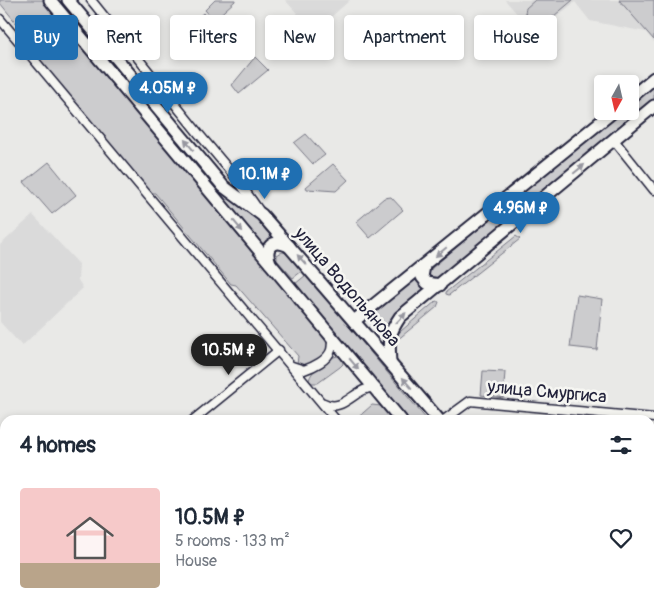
<!DOCTYPE html>
<meta charset="utf-8">
<style>
body{margin:0;font-family:Pangolin,sans-serif;background:#f6f6f7;color:#1f2937;height:100vh;display:flex;flex-direction:column;font-size:19px;white-space:nowrap}
*{box-sizing:border-box;margin:0}
p{font-size:16px;color:#747a83}
.icon{flex:none;width:28px;height:28px;fill:none;stroke:currentColor;stroke-width:2;stroke-linecap:round;stroke-linejoin:round}
.map{position:relative;flex:1;overflow:hidden}
.panel{position:absolute;left:0px;top:415px;width:655px;height:196px;display:flex;flex-direction:column;background:#fff;border-radius:15px 15px 0 0;box-shadow:0 2px 8px #0003}
.panel>*{flex:none}
.banner{position:absolute;left:15px;top:15px;width:625px;height:45px;display:flex;gap:10px}
.needle{width:32px;rotate:188deg}
.fabs{position:absolute;left:594px;top:75px;display:grid;gap:10px}
.fabs a{display:grid;place-items:center;width:45px;height:45px;border-radius:5px;background:#fff;box-shadow:0 2px 8px #0003;font-size:25px}
.price{position:absolute;translate:-50% -42px;padding:0 11px;border-radius:18px;background:#1f6fb2;color:#fff;font-size:16px;line-height:32px;filter:drop-shadow(0 1px 2px #0008)}
.price::after{content:'';position:absolute;left:50%;top:30px;width:15px;height:11px;margin-left:-8px;background:inherit;clip-path:polygon(0 0,100% 0,50% 100%)}
.price.on{background:#222;color:#fff}
ul{padding:0;list-style:none}
li{display:flex;align-items:center;gap:15px;height:125px;padding:0 20px}
li+li{border-top:1px solid #e0e1e3}
li span{display:grid;place-items:center;flex:none;width:140px;height:100px;border-radius:5px;color:#555}
li>.icon{margin-inline-start:auto}
span .icon{width:60px;height:60px;fill:#fffc;stroke-width:1}
li b{font-size:21px}
h2{display:flex;justify-content:space-between;align-items:center;height:60px;padding:0 20px;font-size:21px}
.tag{padding:0 18px;border-radius:5px;background:#fff;box-shadow:0 2px 8px #0003;font-size:18px;line-height:45px}
.tag.on{background:#1f6fb2;color:#fff}
.map>svg:first-child{display:block}
</style>
<div class="map">
<svg width="654" height="611" viewBox="0 0 654 611">
<rect width="100%" height="100%" fill="#e9e9e7"/>
<filter id="ink" filterUnits="userSpaceOnUse"><feTurbulence type="fractalNoise" baseFrequency=".02" numOctaves="2"/><feDisplacementMap in="SourceGraphic" scale="10" xChannelSelector="R" yChannelSelector="G"/><feConvolveMatrix kernelMatrix="1 2 1 2 8 2 1 2 1" color-interpolation-filters="sRGB"/></filter>
<g filter="url(#ink)">
<!-- built -->
<g fill="#dadada">
<polygon points="285,0 350,0 314,32"/>
<polygon points="505,0 654,0 654,42 646,32 590,21 575,2 535,34"/>
<polygon points="33,215 79,264 78,280 83,288 22,346 0,322 0,245"/>
</g>
<!-- green -->
<g fill="#ccccce" stroke="#777784">
<path d="M0 0H45L322 333 328 346C325 356 311 367 301 367L297 364 298 356 236 285 231 284 155 193H150L38 58 39 51 0 3Z"/>
<polygon points="215,0 235,0 235,1 214,20 205,10"/>
<polygon points="535,0 573,0 541,27 536,26 525,13 526,8"/>
<polygon points="619,0 654,0 654,40"/>
<polygon points="203,13 213,22 197,37 188,27"/>
<polygon points="255,57 268,70 239,94 232,85"/>
<polygon points="654,82 654,102 434,281 430,277 429,273 432,268 619,111 630,111 630,102"/>
<polygon points="306,134 325,155 313,164 294,143"/>
<polygon points="49,162 76,195 52,214 24,182"/>
<polygon points="333,164 348,180 336,191 307,189 306,187"/>
<polygon points="203,169 259,219 276,239 264,249 201,170"/>
<polygon points="391,197 403,210 370,238 356,222 384,198"/>
<polygon points="516,236 520,239 449,295 446,294 446,292"/>
<polygon points="282,252 287,253 302,271 293,278 277,260 277,255"/>
<polygon points="306,275 427,420 409,420 295,284"/>
<polygon points="418,276 429,289 395,318 385,332 374,319 374,314"/>
<polygon points="577,295 602,299 597,350 570,347"/>
<polygon points="436,301 439,302 437,307 396,341 396,336 401,331"/>
<path d="M338 356 342 360 343 364 340 367 318 383H312L309 380C311 370 328 357 338 356Z"/>
<polygon points="483,371 505,372 503,398 481,395"/>
<polygon points="372,405 381,406 392,420 355,420"/>
<polygon points="654,481 654,611 457,611 463,606 650,606 650,485"/>
<polygon points="5,539 5,606 326,606 344,611 0,611 0,540"/>
</g>
<g fill="none" stroke-linecap="round" stroke-linejoin="round">
<!-- river -->
<g stroke="#a5a5ac" stroke-width="11">
<polyline points="0,601 5,602"/>
<polyline points="103,606 125,611"/>
</g>
<defs>
<g id="minor">
<polyline points="91,0 199,134 237,179 258,209"/>
<polyline points="0,19 336,420"/>
<polyline points="614,140 654,190"/>
<path d="M292 366 304 370C313 367 328 360 331 350 332 346 332 340 332 337"/>
<path d="M324 403C344 414 356 385 376 388"/>
<polyline points="193,420 279,350"/>
<polyline points="444,420 470,401 654,418"/>
<polyline points="0,490 5,490"/>
</g>
<g id="secondary">
<polyline points="50,0 401,420"/>
<polyline points="68,0 223,186 262,215 439,420"/>
<polyline points="630,98 654,78"/>
<path d="M270 263C264 247 272 238 289 246"/>
<polyline points="424,266 422,277 427,283 440,285"/>
<polyline points="354,321 614,111"/>
<path d="M390 363C389 341 387 336 400 317L654 106"/>
<polyline points="429,611 435,606"/>
</g>
</defs>
<!-- minor casing -->
<use href="#minor" stroke="#22223b" stroke-width="11"/>
<!-- secondary casing -->
<use href="#secondary" stroke="#22223b" stroke-width="15"/>
<!-- minor -->
<use href="#minor" stroke="#f6f6f2" stroke-width="8"/>
<!-- secondary -->
<use href="#secondary" stroke="#f6f6f2" stroke-width="11"/>
</g>
<!-- one-way arrows -->
<defs><path id="oneway-solid" d="M-6-.8H1V-3.2L6.5 0L1 3.2V.8H-6Z" transform="scale(1.25)"/></defs>
<g fill="#9797a0">
<use href="#oneway-solid" transform="translate(189 145) rotate(-130)"/>
<use href="#oneway-solid" transform="translate(579 169) rotate(-40)"/>
<use href="#oneway-solid" transform="translate(238 226) rotate(50)"/>
<use href="#oneway-solid" transform="translate(441 252) rotate(140)"/>
<use href="#oneway-solid" transform="translate(302 260) rotate(-132)"/>
<use href="#oneway-solid" transform="translate(401 318) rotate(-47)"/>
<use href="#oneway-solid" transform="translate(354 364) rotate(50)"/>
<use href="#oneway-solid" transform="translate(407 383) rotate(-131)"/>
</g>
</g>
<g text-anchor="middle" dominant-baseline="central" stroke-width="5" stroke-linejoin="round" paint-order="stroke">
<!-- street labels -->
<g font-size="18" fill="#22223b" stroke="#f6f6f2">
<text transform="translate(347 287) rotate(49)">улица Водопьянова</text>
<text transform="translate(547 392) rotate(5)">улица Смургиса</text>
</g>
</g>
</svg>
<div class="fabs">
<a><svg class="needle" viewBox="-14 -14 28 28"><path d="M0-13l5 13h-10z" fill="#e53935"/><path d="M0 13l5-13h-10z" fill="#747a83"/></svg></a>
</div>
<b class="price" style="left:168px;top:114px">4.05M ₽</b>
<b class="price" style="left:265px;top:200px">10.1M ₽</b>
<b class="price" style="left:521px;top:234px">4.96M ₽</b>
<b class="price on" style="left:229px;top:376px">10.5M ₽</b>
<div class="banner">
<a class="tag on">Buy</a>
<a class="tag">Rent</a>
<a class="tag">Filters</a>
<a class="tag">New</a>
<a class="tag">Apartment</a>
<a class="tag">House</a>
</div>
<section class="panel">
<h2>4 homes<svg class="icon" aria-label="filters" viewBox="0 0 24 24"><path d="M4 7h16M4 17h16"/><circle cx="9" cy="7" r="2"/><circle cx="15" cy="17" r="2"/></svg></h2>
<ul>
<li><span style="background:linear-gradient(#f6c9c9 75%,#b9a48a 0)"><svg class="icon" aria-label="home" viewBox="0 0 24 24"><path d="M3 11l9-7 9 7M6 9v11h12V9"/></svg></span><div><b>10.5M ₽</b><p>5 rooms · 133 m²</p><p>House</p></div><svg class="icon" aria-label="heart" viewBox="0 0 24 24"><path d="M12 20l-8-8c-3-5 5-10 8-4 3-6 11-1 8 4z"/></svg></li>
</ul>
</section>
</div>
